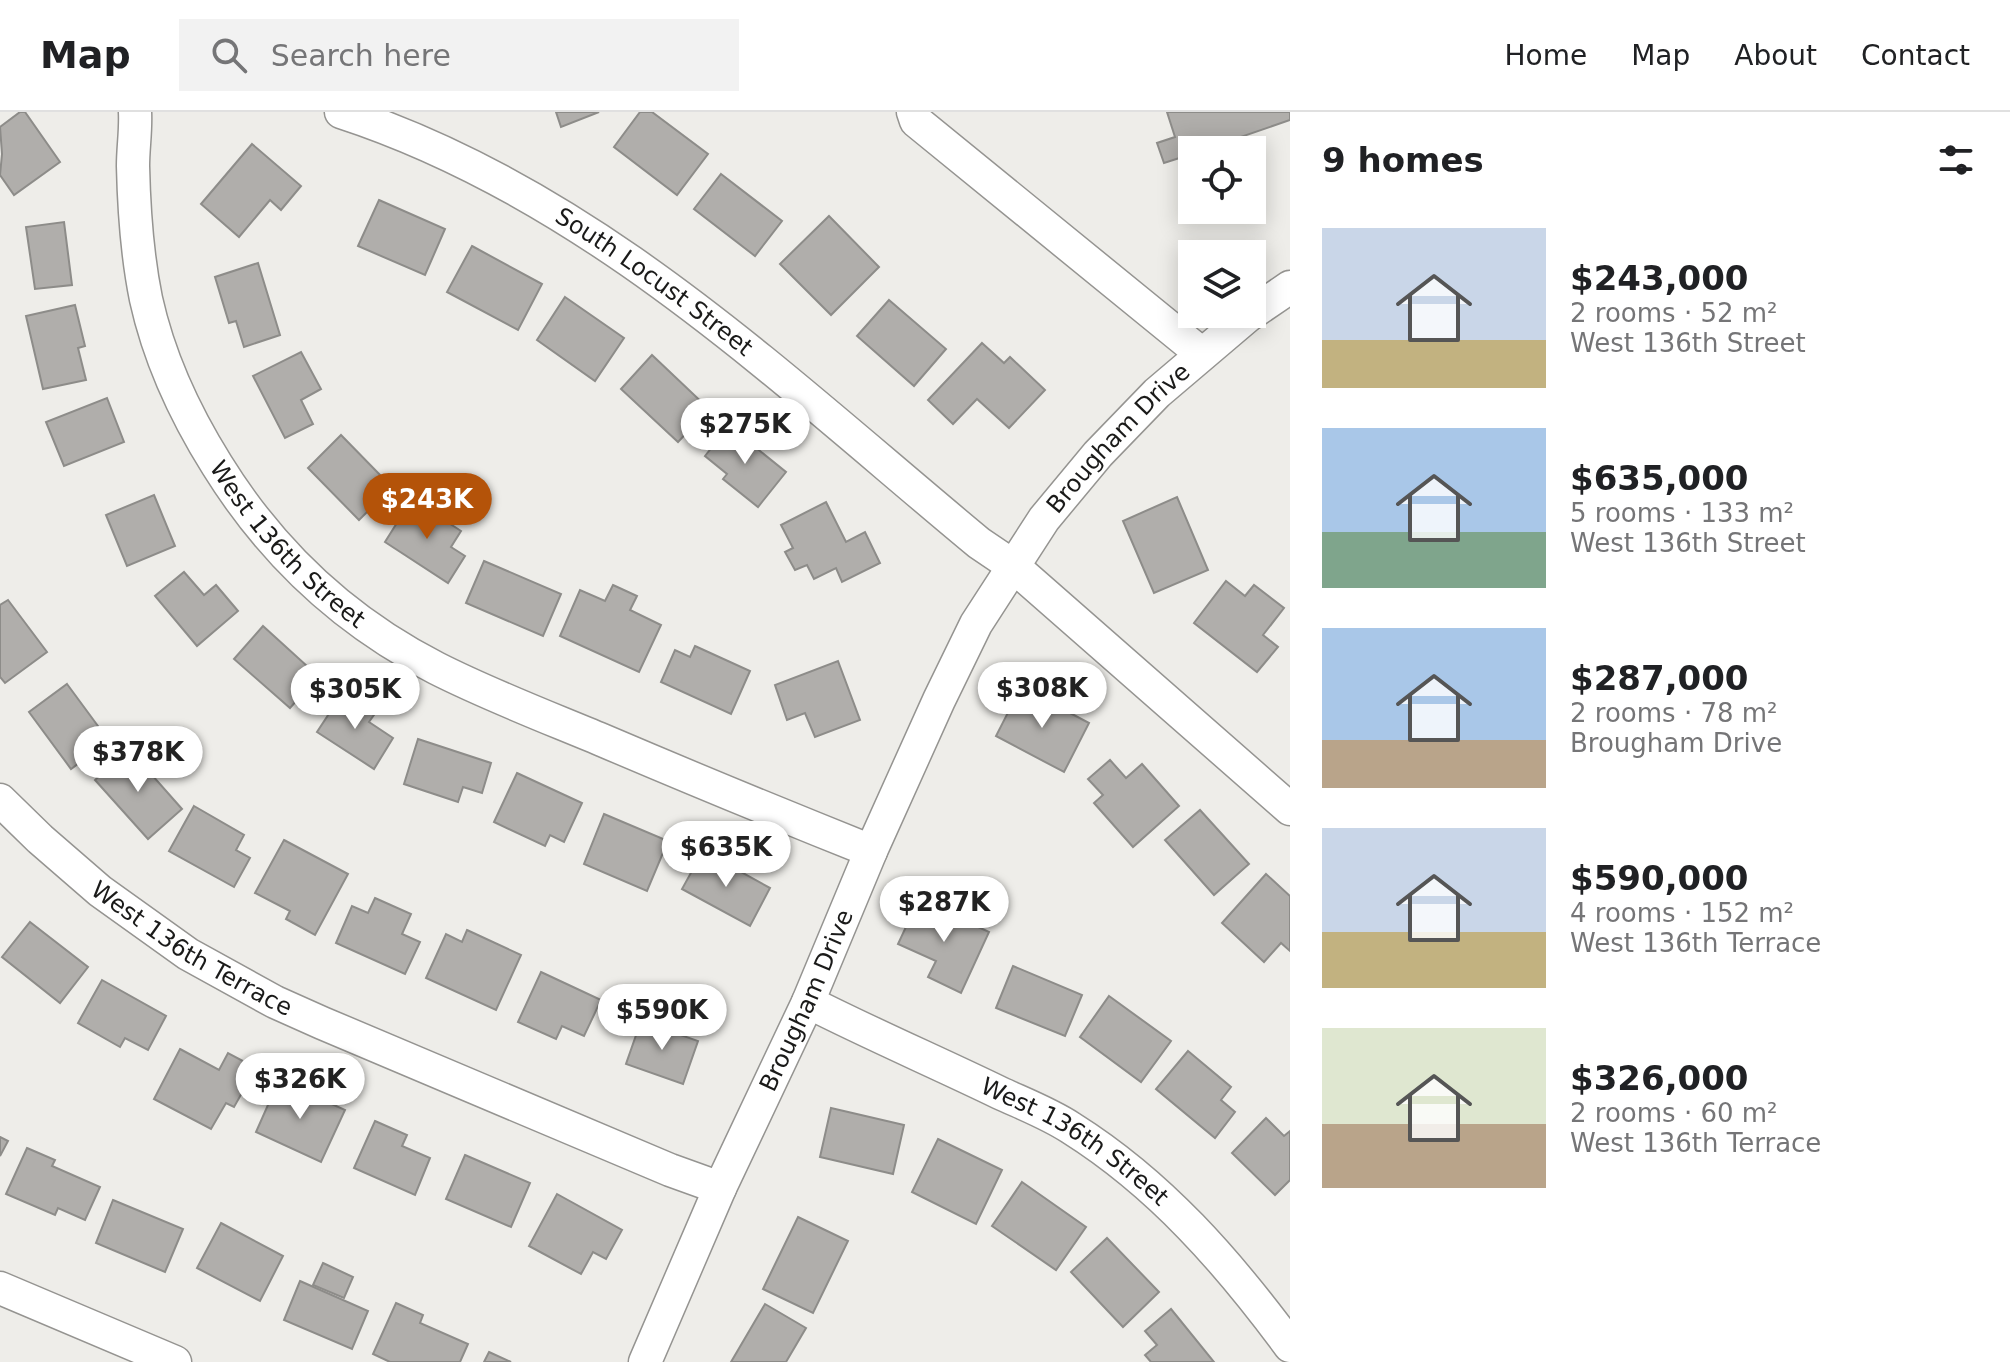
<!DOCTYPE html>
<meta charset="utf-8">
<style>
body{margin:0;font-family:"DejaVu Sans",sans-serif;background:#f2f2f2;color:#202124;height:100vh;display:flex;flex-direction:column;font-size:30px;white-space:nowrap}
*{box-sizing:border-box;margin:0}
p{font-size:26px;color:#757577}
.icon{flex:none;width:44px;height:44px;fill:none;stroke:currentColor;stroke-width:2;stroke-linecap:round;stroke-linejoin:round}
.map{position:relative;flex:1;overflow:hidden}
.details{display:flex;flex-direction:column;background:#fff;width:720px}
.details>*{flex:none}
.buttons{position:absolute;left:1178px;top:24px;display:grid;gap:16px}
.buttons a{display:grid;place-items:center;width:88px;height:88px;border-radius:0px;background:#fff;box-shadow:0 4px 20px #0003;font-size:40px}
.price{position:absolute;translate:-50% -68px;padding:0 18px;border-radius:28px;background:#fff;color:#222;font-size:26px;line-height:52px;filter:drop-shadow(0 2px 4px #0008)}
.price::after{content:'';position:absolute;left:50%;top:48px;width:24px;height:18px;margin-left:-12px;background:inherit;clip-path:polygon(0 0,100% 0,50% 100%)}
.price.selected{background:#b45309;color:#fff}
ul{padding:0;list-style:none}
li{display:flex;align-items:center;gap:24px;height:200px;padding:0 32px}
li span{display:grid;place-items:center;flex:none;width:224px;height:160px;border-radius:0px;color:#555}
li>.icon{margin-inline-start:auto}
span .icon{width:96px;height:96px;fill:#fffc;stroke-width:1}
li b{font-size:34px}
h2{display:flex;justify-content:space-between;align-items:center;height:96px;padding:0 32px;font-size:34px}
header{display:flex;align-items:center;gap:48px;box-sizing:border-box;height:112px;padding:0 40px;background:#fff;border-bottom:2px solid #e0e0e0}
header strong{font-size:38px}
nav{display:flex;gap:44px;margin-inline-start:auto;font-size:28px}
.search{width:560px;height:72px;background:#f2f2f2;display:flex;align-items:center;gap:20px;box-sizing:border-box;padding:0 28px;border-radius:0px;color:#757577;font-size:30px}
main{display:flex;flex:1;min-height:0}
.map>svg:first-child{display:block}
</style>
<header>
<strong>Map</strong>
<div class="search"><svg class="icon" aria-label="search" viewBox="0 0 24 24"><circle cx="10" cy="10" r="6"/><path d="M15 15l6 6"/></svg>Search here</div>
<nav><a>Home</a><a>Map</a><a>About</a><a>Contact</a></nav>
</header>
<main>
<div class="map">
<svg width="1290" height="1250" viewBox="0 0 1290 1250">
<rect width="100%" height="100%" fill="#eeede9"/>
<!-- building -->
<g fill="#b0aeab" stroke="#8d8c89" stroke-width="2">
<polygon points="20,0 25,0 60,50 14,83 0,63 2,42 0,15"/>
<polygon points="556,0 599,0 561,15"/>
<polygon points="640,0 652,0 708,42 677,83 614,35"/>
<polygon points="1167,0 1290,0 1290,8 1203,38 1192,38 1192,42 1164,51 1157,31 1175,25"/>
<polygon points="252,32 301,74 281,98 270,88 239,125 201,92"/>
<polygon points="721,62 782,109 755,144 694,97"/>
<polygon points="379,88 445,117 425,163 358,134"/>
<polygon points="829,104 879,155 831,203 780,152"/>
<polygon points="64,110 72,173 35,177 26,115"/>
<polygon points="472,134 542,172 518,218 447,180"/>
<polygon points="258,151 280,223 244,235 236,209 229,211 215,165"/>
<polygon points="565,185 624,226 595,269 537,228"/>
<polygon points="889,188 946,237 914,274 857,224"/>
<polygon points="75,193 85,234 78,236 86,268 43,277 26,204"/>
<polygon points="982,231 1004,251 1010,245 1045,278 1009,316 977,287 953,312 928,288"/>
<polygon points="301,240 321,277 301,288 313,312 285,326 253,264"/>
<polygon points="652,243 709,297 678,330 621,277"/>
<polygon points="107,286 124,330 64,354 46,310"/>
<polygon points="729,314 786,360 758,395 723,367 727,362 705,344"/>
<polygon points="341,323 385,368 367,386 374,393 359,408 308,356"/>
<polygon points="154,383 175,434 127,454 106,403"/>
<polygon points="1177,385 1208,458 1154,481 1123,409"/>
<polygon points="412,387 461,419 451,435 465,444 448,471 385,430"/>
<polygon points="826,390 846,430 865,420 880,451 842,470 836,456 814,467 807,453 795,458 785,440 793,436 781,413"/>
<polygon points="484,449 561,482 543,524 466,491"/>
<polygon points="184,460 204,483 216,473 238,499 197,534 155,484"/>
<polygon points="1226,469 1245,484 1254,473 1284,496 1263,523 1278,535 1257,560 1194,511"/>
<polygon points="613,473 637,484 630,498 661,513 639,560 560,524 580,478 605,489"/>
<polygon points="8,488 47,540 5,571 0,565 0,493"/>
<polygon points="263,514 318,564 290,596 234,547"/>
<polygon points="695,534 750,559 731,602 661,570 675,538 690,545"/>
<polygon points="838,549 860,608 815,625 805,601 787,608 775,573"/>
<polygon points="67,572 109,629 71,657 29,600"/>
<polygon points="1021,575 1089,611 1064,660 996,624"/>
<polygon points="344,579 376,600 369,610 393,626 374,657 317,620"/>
<polygon points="418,627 491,651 482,681 463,675 458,690 404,672"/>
<polygon points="129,637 182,697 148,727 95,668"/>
<polygon points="1110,648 1126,666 1142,652 1179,694 1133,735 1094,691 1103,683 1088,667"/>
<polygon points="517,661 582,691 564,730 550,723 545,734 494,710"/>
<polygon points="194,694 244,723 236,738 250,746 234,775 169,739"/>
<polygon points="1200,698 1249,752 1214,783 1165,728"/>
<polygon points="604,702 668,729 647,779 584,752"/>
<polygon points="284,728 348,762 315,823 286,807 290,799 255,781"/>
<polygon points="703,739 770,776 750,814 682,777"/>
<polygon points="1266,762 1290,784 1290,839 1281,831 1264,850 1222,811"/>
<polygon points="375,786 411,802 402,822 420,830 405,862 336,831 352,794 368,801"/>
<polygon points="919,787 989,820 961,881 928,865 936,849 898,832"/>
<polygon points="30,810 88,855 60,891 2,845"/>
<polygon points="467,818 521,843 496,898 426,866 446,822 462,830"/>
<polygon points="1013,854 1082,883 1065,924 996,896"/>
<polygon points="541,860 601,888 584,924 562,914 556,927 518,910"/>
<polygon points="102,868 166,904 148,938 125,926 120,935 78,911"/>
<polygon points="1109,884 1171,929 1141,970 1080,925"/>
<polygon points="641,909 698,929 683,972 626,952"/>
<polygon points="180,937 219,958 228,941 256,956 234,995 226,991 211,1017 154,987"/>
<polygon points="1188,939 1231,975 1221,988 1235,1000 1215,1026 1156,977"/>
<polygon points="279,968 345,998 321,1050 256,1020"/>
<polygon points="831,996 904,1013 893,1062 820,1045"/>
<polygon points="1266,1006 1284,1024 1290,1019 1290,1068 1275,1083 1232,1041"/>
<polygon points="375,1009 407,1023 402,1034 430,1046 415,1083 354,1056"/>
<polygon points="0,1025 8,1029 0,1044"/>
<polygon points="938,1027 1002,1058 976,1112 912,1080"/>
<polygon points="27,1036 55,1048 52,1054 100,1075 85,1108 58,1096 55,1103 6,1082"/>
<polygon points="465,1043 530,1071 511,1115 446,1087"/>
<polygon points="1022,1070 1086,1115 1056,1158 992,1114"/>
<polygon points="557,1082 622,1118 606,1147 593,1140 581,1162 529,1134"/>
<polygon points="113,1088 183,1117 165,1160 96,1131"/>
<polygon points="798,1105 848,1129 813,1201 763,1177"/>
<polygon points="221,1111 283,1144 260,1189 197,1156"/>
<polygon points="1107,1126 1159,1180 1123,1215 1071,1160"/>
<polygon points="323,1151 353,1165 344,1186 313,1173"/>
<polygon points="300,1169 368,1199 352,1237 284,1208"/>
<polygon points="396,1191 423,1203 420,1211 468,1232 460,1250 390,1250 373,1242"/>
<polygon points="765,1192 806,1216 786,1250 731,1250"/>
<polygon points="1171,1197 1214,1250 1151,1250 1145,1243 1157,1233 1145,1219"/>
<polygon points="489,1240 511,1250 484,1250"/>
</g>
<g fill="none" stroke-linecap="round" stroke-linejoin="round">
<defs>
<g id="minor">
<path id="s1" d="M135 0C136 18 133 36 133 54 134 99 137 143 146 187 159 246 185 302 217 353 271 440 344 509 436 556 489 583 547 605 602 628 691 666 781 703 871 739"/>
<path id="s2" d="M341 0C590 81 781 267 979 431L1013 454 1290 697"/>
<polyline points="913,0 916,9 1202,242"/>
<polyline points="1252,201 1290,175"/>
<path id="s3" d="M0 688 40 727 100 779 188 842 275 890 322 911 670 1058 720 1076"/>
<path id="s4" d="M808 890C871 922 936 950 1000 981 1024 992 1050 1002 1071 1016 1160 1072 1228 1150 1290 1234"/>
<polyline points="0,1176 175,1250"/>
<path id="s5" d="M645 1250 720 1076 808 890 871 739 939 588 976 512 1044 407 1098 342 1157 281 1250 202"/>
</g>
</defs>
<!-- minor casing -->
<use href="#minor" stroke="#959491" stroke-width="35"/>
<!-- minor -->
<use href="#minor" stroke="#fff" stroke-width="32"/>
</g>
<g text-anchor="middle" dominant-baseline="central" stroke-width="7" stroke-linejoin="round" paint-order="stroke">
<!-- street labels -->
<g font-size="24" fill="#1a1a19" stroke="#fff">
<text stroke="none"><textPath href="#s2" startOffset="358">South Locust Street</textPath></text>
<text stroke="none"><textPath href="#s5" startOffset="1044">Brougham Drive</textPath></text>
<text stroke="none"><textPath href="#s1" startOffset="476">West 136th Street</textPath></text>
<text stroke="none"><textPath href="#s3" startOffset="244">West 136th Terrace</textPath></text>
<text stroke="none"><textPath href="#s5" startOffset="396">Brougham Drive</textPath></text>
<text stroke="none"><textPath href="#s4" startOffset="302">West 136th Street</textPath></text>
</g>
</g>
</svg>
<div class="buttons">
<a><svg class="icon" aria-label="locate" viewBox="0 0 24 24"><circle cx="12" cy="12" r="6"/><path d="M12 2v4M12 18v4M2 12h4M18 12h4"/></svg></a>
<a><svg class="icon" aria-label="layers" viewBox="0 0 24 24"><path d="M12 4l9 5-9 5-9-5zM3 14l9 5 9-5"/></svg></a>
</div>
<b class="price" style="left:745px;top:354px">$275K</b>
<b class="price selected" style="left:427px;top:429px">$243K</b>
<b class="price" style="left:1042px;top:618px">$308K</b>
<b class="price" style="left:355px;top:619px">$305K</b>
<b class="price" style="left:138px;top:682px">$378K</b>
<b class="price" style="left:726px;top:777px">$635K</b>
<b class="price" style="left:944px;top:832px">$287K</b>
<b class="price" style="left:662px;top:940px">$590K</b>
<b class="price" style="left:300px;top:1009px">$326K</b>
</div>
<section class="details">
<h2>9 homes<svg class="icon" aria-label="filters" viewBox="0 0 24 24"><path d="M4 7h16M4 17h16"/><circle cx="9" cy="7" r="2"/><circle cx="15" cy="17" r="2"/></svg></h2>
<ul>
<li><span style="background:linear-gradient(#c9d6e8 70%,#c2b280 0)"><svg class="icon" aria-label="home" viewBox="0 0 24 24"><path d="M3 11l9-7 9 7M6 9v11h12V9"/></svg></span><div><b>$243,000</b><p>2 rooms · 52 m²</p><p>West 136th Street</p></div></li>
<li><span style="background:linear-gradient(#a9c7e8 65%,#7fa58c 0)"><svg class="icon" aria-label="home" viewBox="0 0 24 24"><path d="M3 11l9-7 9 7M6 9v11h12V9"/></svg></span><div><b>$635,000</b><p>5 rooms · 133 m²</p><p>West 136th Street</p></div></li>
<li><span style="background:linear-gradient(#a9c7e8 70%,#b9a48a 0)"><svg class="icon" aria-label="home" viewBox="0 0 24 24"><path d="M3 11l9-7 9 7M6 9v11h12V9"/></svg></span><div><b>$287,000</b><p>2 rooms · 78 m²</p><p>Brougham Drive</p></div></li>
<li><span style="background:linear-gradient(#c9d6e8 65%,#c2b280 0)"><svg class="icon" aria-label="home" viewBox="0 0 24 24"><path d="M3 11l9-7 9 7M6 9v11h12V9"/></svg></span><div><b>$590,000</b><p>4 rooms · 152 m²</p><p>West 136th Terrace</p></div></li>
<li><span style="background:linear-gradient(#dfe7d0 60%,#b9a48a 0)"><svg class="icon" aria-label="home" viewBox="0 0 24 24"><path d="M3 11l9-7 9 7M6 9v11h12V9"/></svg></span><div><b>$326,000</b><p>2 rooms · 60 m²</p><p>West 136th Terrace</p></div></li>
</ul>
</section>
</main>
